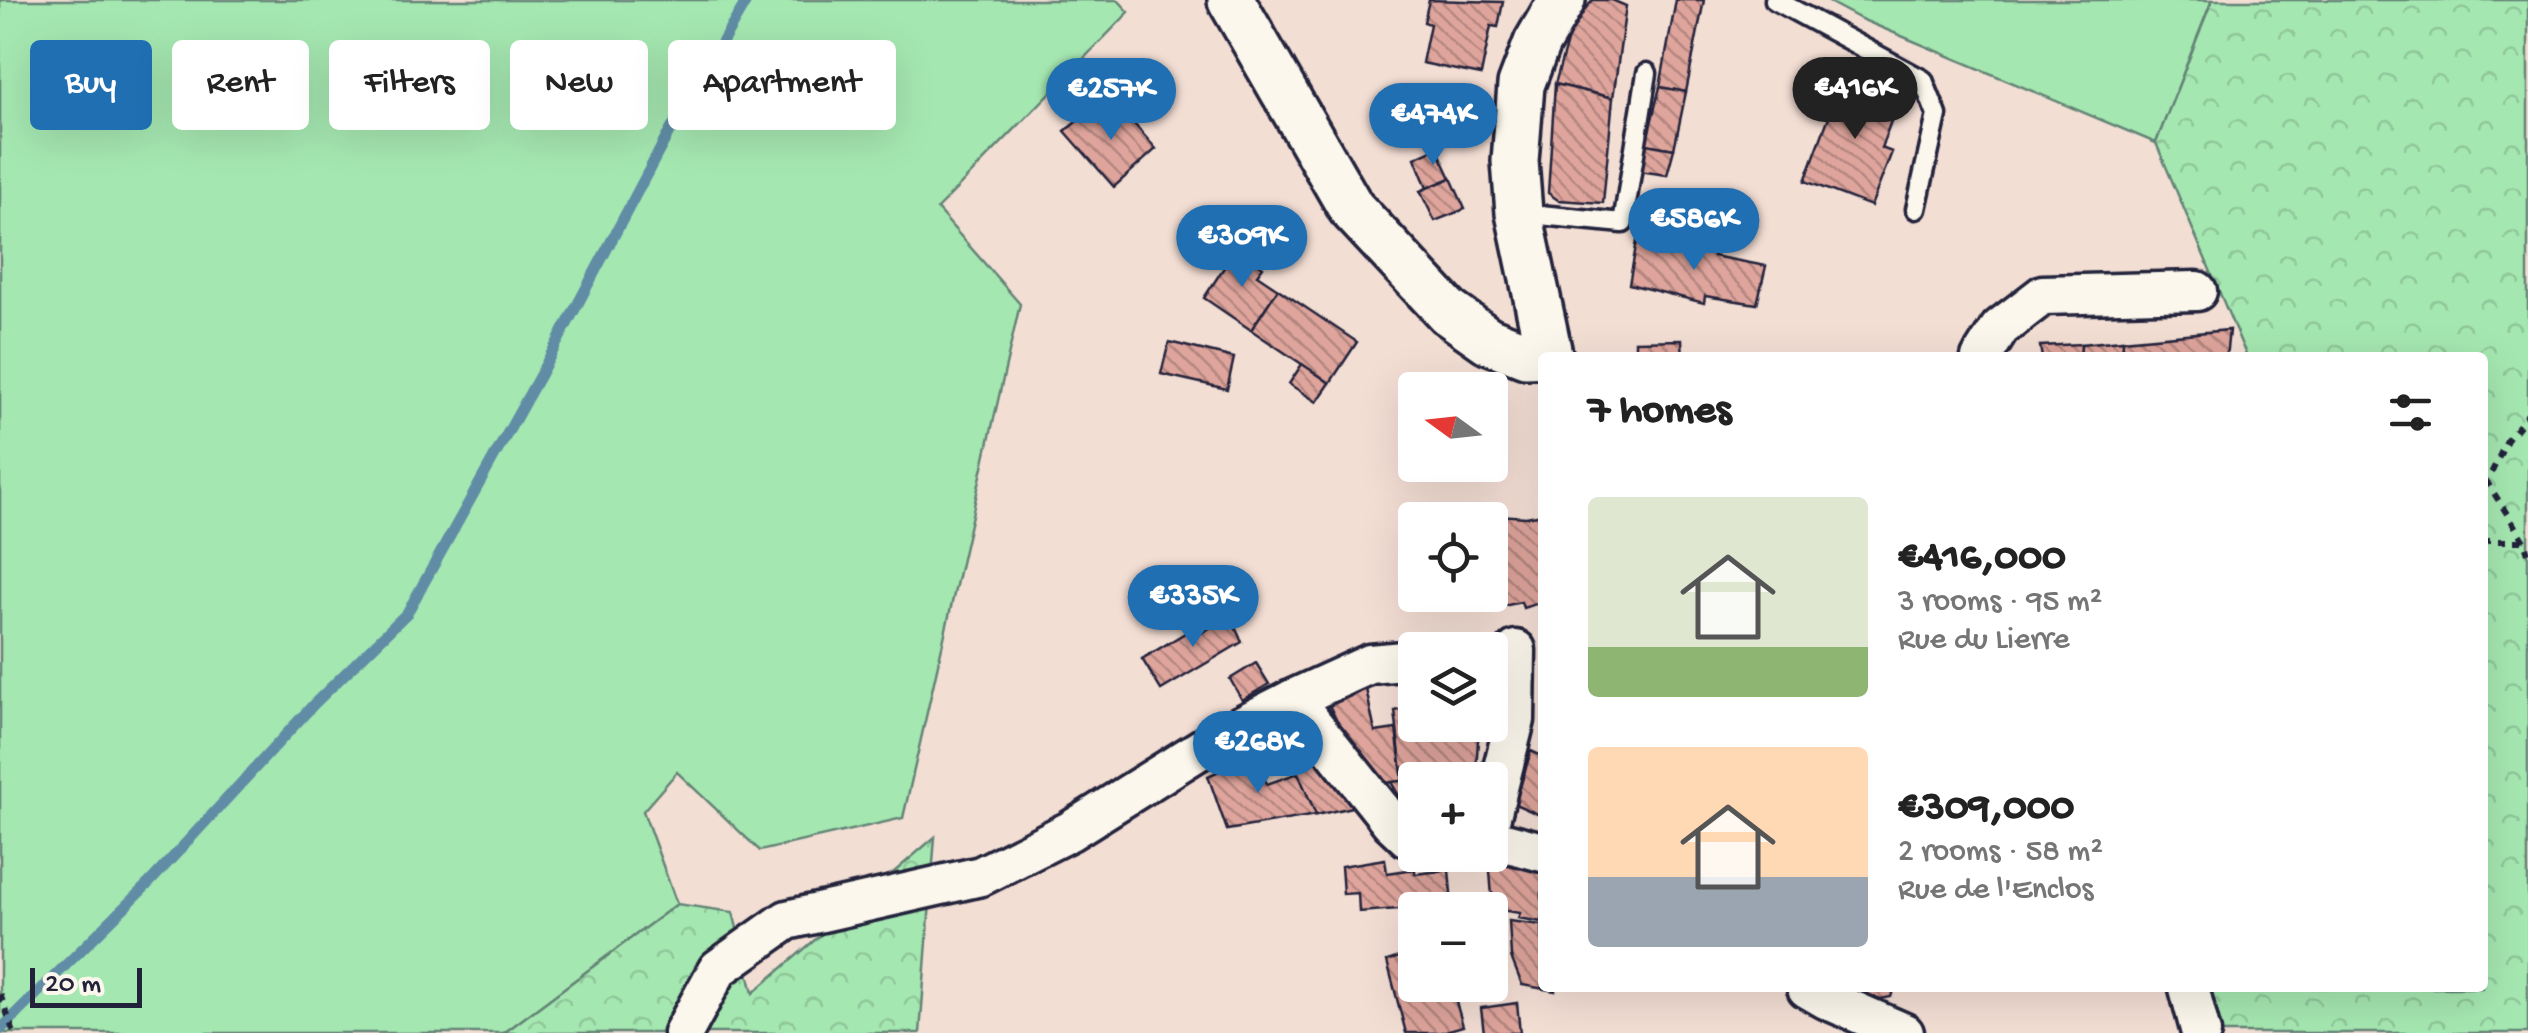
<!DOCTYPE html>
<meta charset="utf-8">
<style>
body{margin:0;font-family:"Gochi Hand",sans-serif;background:#f6f6f6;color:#222;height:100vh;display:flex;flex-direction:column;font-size:38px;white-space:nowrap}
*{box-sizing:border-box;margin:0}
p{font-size:32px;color:#767676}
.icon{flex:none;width:55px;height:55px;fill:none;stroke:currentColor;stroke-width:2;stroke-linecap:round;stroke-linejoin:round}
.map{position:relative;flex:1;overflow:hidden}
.sheet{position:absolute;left:1538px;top:352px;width:950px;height:640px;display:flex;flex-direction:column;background:#fff;border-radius:10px;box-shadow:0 10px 40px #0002}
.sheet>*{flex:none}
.banner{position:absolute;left:30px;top:40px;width:950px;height:90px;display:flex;gap:20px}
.needle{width:65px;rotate:285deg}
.buttons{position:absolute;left:1398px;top:372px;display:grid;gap:20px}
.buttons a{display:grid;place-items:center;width:110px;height:110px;border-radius:10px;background:#fff;box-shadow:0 10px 40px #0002;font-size:50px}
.scale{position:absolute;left:30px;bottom:25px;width:112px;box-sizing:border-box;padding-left:10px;border:5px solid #22223b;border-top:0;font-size:28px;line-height:35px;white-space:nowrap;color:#22223b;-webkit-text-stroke:8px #fbf7ec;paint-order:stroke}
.price{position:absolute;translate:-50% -85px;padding:0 22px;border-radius:35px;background:#1f6fb2;color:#fff;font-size:32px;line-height:65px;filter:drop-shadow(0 2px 5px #0008)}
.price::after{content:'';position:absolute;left:50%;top:60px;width:30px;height:22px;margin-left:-15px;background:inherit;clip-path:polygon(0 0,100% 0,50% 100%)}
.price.on{background:#222;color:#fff}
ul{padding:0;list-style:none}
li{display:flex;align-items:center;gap:30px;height:250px;padding:0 50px}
li span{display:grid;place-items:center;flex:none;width:280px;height:200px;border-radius:10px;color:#555}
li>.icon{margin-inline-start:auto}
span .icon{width:120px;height:120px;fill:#fffc;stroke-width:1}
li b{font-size:42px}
h2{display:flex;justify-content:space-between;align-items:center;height:120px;padding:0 50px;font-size:42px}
.tag{padding:0 35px;border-radius:10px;background:#fff;box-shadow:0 10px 40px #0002;font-size:35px;line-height:90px}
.tag.on{background:#1f6fb2;color:#fff}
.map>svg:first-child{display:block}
</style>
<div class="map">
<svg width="2528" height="1033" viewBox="0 0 2528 1033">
<defs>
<pattern id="forest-crowns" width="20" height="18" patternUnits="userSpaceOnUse" patternTransform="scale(2.5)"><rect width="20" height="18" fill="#a5e7b1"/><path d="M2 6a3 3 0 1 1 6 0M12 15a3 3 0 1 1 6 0" fill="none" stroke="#8ec699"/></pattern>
<pattern id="building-back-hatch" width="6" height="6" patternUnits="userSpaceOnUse" patternTransform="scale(2.5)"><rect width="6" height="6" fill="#dfa59c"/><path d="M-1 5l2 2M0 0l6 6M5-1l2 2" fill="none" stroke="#b48680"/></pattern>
</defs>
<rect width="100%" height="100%" fill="#f3ded4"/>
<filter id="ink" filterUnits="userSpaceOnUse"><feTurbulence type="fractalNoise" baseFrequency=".01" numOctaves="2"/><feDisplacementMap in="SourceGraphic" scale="20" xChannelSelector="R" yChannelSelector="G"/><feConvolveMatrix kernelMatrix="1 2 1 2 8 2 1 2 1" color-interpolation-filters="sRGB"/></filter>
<g filter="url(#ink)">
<!-- grass -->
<g fill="#a5e7b1" stroke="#648476" stroke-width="2.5">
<polygon points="0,0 1118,0 1129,12 937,209 1020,304 903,818 760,851 677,772 643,811 677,904 504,1033 0,1033"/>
<polygon points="1825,0 2212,0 2156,143 1861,19"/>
</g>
<!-- forest -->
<g fill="url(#forest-crowns)" stroke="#648476" stroke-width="2.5">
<polygon points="2212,0 2528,0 2528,1033 2191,1033 2182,988 2482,988 2482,358 2247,357 2156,143"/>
<polygon points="935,837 920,1033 504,1033 677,904 733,912 753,993"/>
</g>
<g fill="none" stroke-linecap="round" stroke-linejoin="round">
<!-- stream -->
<polyline stroke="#608da5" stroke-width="11" points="0,1030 150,882 314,704 407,613 540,375 666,138 747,0"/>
</g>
<!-- building -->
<g fill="url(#building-back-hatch)" stroke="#22223b" stroke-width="2.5">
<polygon points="1429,0 1503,2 1498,27 1491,26 1481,75 1422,63 1430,24 1424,22"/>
<polygon points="1593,0 1612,0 1626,6 1613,98 1555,84 1572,24"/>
<polygon points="1676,0 1704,0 1686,92 1660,87"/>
<polygon points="1844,76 1900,97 1881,148 1892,152 1871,206 1805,181"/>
<polygon points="1555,84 1613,98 1603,203 1558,200 1548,193"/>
<polygon points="1660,87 1686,92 1674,149 1646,144"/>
<polygon points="1101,102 1119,123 1127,116 1156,149 1114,187 1065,131"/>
<polygon points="1646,144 1674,149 1667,175 1639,171"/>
<polygon points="1437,148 1451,178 1427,188 1415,158"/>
<polygon points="1451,178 1465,209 1435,221 1420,191"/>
<polygon points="1638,236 1714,250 1713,256 1766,266 1757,304 1705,296 1704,303 1629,284"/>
<polygon points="1236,249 1263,267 1257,275 1278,289 1251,330 1204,298"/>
<polygon points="1278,289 1357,342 1330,383 1251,330"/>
<polygon points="2229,330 2226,358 2122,358 2123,340"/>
<polygon points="1682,340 1683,358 1635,358 1635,341"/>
<polygon points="2123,340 2122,358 2080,358 2081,344"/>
<polygon points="1169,342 1234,358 1227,389 1161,374"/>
<polygon points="2081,344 2080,358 2042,358 2040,346"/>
<polygon points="1302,364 1330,383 1317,402 1289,384"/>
<polygon points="1542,514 1542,602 1523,608 1521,602 1495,608 1490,539 1499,515 1526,517"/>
<polygon points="1226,606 1239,610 1240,619 1234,625 1242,642 1161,690 1142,659 1195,627 1199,634 1222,621 1221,615"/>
<polygon points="1256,663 1269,684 1242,700 1230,679"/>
<polygon points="1365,684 1375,732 1396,729 1403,781 1377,784 1348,743 1326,699"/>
<polygon points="1404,709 1405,716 1409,715 1410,728 1479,725 1476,771 1433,777 1434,780 1415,780 1415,783 1411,783 1411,780 1403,781 1395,711"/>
<polygon points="1531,751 1542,756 1542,816 1515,804"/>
<polygon points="1317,753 1361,805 1316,815 1294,765"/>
<polygon points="1254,755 1267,784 1298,773 1316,815 1227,830 1208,776"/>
<polygon points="1411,780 1411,789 1415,788 1415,821 1413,805 1405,806 1391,782"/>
<polygon points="1385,859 1387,873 1415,869 1415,874 1449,870 1452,905 1359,912 1358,893 1343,894 1341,866"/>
<polygon points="1489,859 1542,868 1542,922 1518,918 1520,913 1493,909"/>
<polygon points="1509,921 1542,925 1542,988 1555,988 1555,991 1522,985 1511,957"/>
<polygon points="1415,952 1415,985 1451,985 1463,1026 1439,1033 1406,1033 1387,961"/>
<polygon points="1858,988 1894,988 1891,997 1881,999 1857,992"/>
<polygon points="1517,1003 1520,1033 1484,1033 1481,1008"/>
</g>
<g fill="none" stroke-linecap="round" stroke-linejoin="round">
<defs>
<g id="service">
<polyline points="1775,0 1923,80 1937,115 1916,209"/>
<polyline points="1519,213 1623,223 1647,73"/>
</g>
<g id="minor">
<polyline points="1981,358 2000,328 2043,295 2197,291"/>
<polyline points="1293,699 1391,822 1407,837 1415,838"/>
<polyline points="1490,820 1515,720 1516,650"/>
<polyline points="1490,838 1542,852"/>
<polyline points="1807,988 1826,999 1904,1033"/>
<polyline points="2189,988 2201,1033"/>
<polyline points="683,1033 718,969 787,920 981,876 1070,831 1225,734 1293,699 1370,664 1415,660"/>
</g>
<polyline id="tertiary" points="1231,0 1351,208 1448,312 1488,340 1526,355 1549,354 1519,213 1515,161 1521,85 1537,43 1562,0"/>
</defs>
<!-- service casing -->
<use href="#service" stroke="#22223b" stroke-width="25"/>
<!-- minor casing -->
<use href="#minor" stroke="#22223b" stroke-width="45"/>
<!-- tertiary casing -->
<use href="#tertiary" stroke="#22223b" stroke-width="52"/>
<!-- path -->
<g stroke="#22223b" stroke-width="6" stroke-dasharray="8 8" stroke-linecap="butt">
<polyline points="2482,541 2524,541 2528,553"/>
<polyline points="2524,541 2487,482 2507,440 2528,414"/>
<polyline points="0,994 14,1033"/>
</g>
<!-- service -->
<use href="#service" stroke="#fbf7ec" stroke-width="18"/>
<!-- minor -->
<use href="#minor" stroke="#fbf7ec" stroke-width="38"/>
<!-- tertiary -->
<use href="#tertiary" stroke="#fbf7ec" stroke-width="45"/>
</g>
</g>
</svg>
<div class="buttons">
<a><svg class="needle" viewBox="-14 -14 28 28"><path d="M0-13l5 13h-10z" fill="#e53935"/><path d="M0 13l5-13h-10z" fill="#767676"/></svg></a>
<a><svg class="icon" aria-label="locate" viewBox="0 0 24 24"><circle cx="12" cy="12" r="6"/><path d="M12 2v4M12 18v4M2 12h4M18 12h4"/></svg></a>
<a><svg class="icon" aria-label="layers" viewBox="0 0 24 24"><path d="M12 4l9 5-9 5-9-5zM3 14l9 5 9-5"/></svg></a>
<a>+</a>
<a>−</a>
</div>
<div class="scale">20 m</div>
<b class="price on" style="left:1855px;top:142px">€416K</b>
<b class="price" style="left:1111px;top:143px">€257K</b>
<b class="price" style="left:1433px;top:168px">€474K</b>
<b class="price" style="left:1694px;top:273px">€586K</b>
<b class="price" style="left:1242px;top:290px">€309K</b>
<b class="price" style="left:1193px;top:650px">€335K</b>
<b class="price" style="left:1258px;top:796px">€268K</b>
<div class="banner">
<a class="tag on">Buy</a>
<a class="tag">Rent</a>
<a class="tag">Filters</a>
<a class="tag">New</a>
<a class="tag">Apartment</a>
</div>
<section class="sheet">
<h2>7 homes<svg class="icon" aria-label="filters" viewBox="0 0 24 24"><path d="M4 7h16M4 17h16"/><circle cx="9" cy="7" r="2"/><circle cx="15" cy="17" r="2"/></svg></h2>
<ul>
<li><span style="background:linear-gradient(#dfe7d0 75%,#8fb573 0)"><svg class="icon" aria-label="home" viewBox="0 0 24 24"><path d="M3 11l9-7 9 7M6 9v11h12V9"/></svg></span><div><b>€416,000</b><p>3 rooms · 95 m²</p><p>Rue du Lierre</p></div></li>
<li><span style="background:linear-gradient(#ffd9b3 65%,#9aa5b1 0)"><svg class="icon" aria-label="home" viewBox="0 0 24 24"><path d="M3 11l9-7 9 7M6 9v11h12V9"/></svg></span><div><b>€309,000</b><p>2 rooms · 58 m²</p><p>Rue de l'Enclos</p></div></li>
</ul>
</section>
</div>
